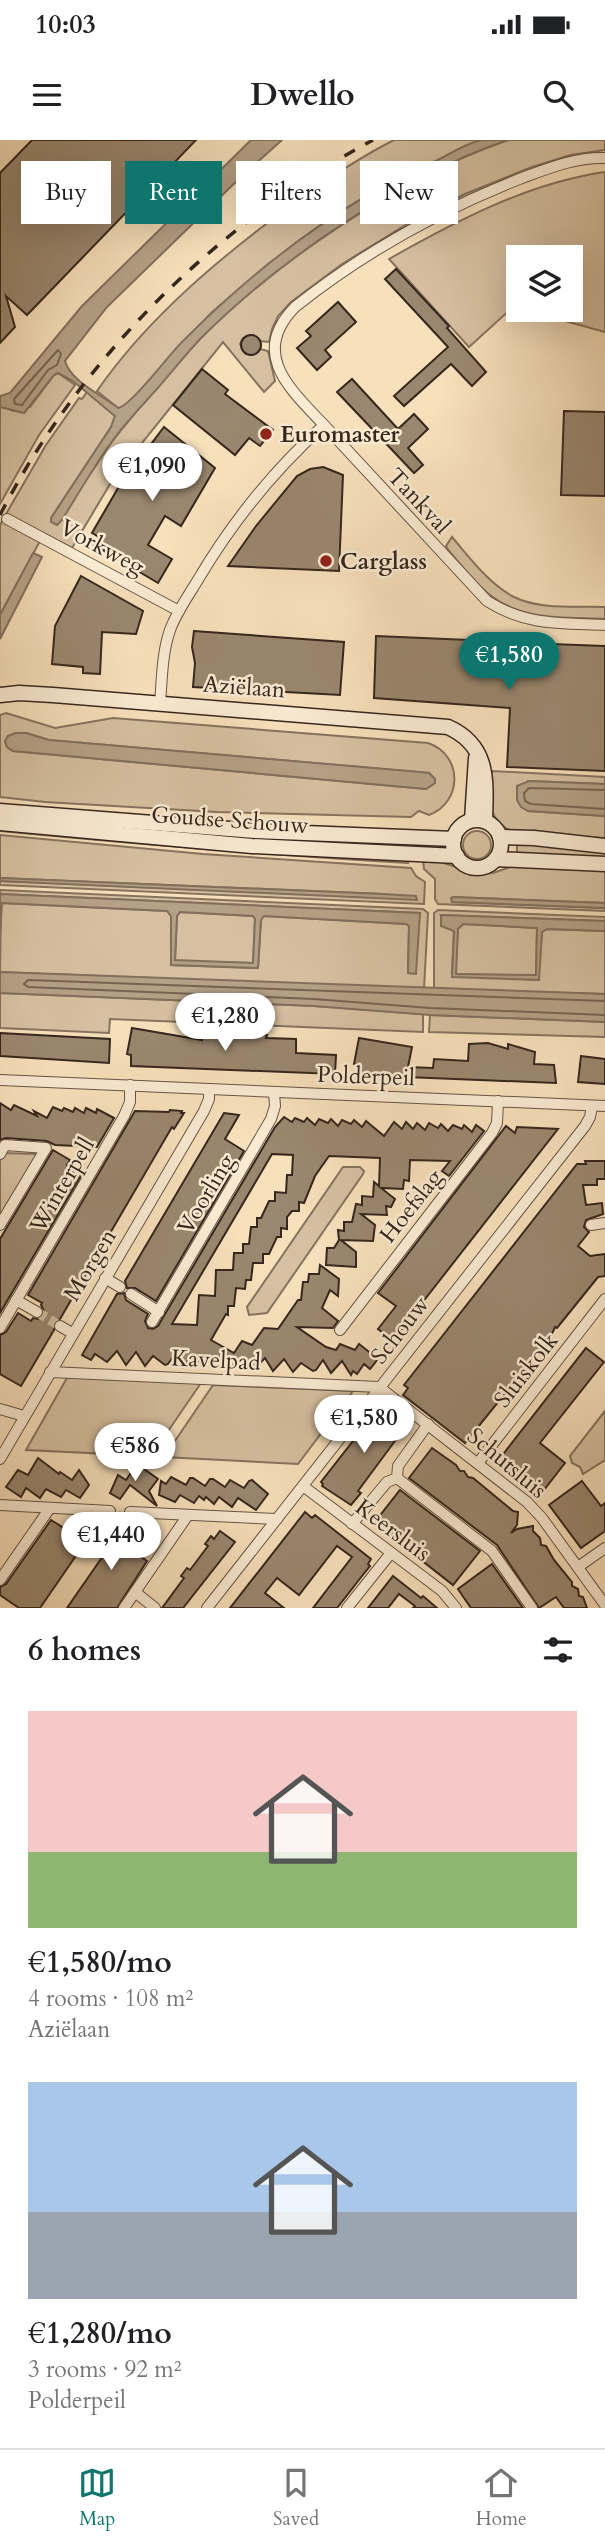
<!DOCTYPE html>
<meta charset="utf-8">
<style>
body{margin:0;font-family:Cardo,serif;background:#f2f2f2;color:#202124;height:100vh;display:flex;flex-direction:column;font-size:26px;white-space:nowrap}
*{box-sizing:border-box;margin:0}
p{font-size:23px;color:#757577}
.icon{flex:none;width:38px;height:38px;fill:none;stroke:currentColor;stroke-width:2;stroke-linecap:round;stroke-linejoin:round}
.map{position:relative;height:1468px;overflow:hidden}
.drawer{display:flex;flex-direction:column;background:#fff;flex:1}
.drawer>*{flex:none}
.banner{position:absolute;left:21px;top:21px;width:564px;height:63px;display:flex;gap:14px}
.fabs{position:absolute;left:506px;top:105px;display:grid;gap:14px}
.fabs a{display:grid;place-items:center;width:77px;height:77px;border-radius:0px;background:#fff;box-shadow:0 7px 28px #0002;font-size:35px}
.price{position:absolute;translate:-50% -60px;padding:0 16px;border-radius:24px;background:#fff;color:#222;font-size:23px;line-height:46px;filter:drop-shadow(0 2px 4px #0008)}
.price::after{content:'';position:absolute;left:50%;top:42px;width:21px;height:16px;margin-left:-10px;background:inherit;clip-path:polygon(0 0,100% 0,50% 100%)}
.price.on{background:#0f766e;color:#fff}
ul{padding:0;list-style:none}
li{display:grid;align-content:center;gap:14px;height:371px;padding:0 28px}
li span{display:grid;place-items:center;height:217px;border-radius:0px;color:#555}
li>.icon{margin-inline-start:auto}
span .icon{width:126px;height:126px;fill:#fffc;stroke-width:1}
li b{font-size:30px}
h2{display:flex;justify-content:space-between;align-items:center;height:84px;padding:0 28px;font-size:30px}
.tag{padding:0 24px;border-radius:0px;background:#fff;box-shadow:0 7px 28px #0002;font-size:24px;line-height:63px}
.tag.on{background:#0f766e;color:#fff}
.status{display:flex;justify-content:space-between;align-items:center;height:49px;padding:0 35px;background:#fff;direction:ltr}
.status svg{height:19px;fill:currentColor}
header{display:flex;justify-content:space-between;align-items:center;height:91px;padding:0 28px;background:#fff;font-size:32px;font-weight:700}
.tab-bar{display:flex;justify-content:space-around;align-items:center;height:98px;border-top:2px solid #e0e0e0;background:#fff;font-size:19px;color:#757577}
.tab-bar a{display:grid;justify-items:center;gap:4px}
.tab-bar .on{color:#0f766e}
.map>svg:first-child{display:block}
</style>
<div class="status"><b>10:03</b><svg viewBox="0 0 49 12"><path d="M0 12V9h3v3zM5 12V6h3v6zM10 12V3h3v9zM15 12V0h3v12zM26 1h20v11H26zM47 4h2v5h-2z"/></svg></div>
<header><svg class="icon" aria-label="menu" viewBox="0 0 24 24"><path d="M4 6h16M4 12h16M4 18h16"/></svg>Dwello<svg class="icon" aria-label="search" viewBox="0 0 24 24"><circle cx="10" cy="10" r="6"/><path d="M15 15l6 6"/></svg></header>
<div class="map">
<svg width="605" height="1468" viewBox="0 0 605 1468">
<rect width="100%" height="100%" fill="#f7e0bc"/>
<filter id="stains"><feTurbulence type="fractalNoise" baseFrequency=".00286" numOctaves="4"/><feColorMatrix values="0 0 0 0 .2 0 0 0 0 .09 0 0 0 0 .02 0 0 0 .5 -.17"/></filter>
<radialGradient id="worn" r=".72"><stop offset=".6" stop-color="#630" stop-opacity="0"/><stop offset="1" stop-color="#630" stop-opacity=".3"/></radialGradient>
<!-- green -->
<g fill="#d6c0a1" stroke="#86735e" stroke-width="2" fill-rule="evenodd">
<path d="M394 0H481L392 42 340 72 268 124 211 173 126 266 118 268 97 251C148 177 222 116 294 63 326 40 358 18 394 0Z"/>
<path d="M508 0H605V10L571 15 532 27 465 54 412 81 342 124 291 162 278 176 272 189 269 202 260 201 253 195 243 198 240 204 245 213 251 215 260 209 268 211 275 241 264 252 223 202 113 339 72 408 6 374 46 305 79 258 82 259 87 252 115 276 111 287 51 378C63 365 76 352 87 338 97 326 104 311 114 299 141 265 171 230 201 198 280 119 403 36 508 0Z"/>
<path d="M605 32V192L525 170H570V117H518V168L513 167 469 207 389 119C456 81 528 43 605 32Z"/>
<polygon points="58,233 75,245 39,295 0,364 0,267 8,268 13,271 30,267 54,235"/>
<polygon points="2,381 40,401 0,475 0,386"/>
<path d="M452 397C470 418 489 444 514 457 540 470 576 466 605 467V479C566 477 522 481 490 455 475 443 462 426 449 411L446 406Z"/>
<path d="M6 573 55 588 113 578 428 603C463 615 463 662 429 675L419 671 411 677 217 672 45 662 0 657V575ZM16 593H26L49 600 429 633 435 639V643L426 649 13 611 7 607 5 601 8 596Z"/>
<path d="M492 631 605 637V644L528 641V671L605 676V698L516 693C485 681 490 660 492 631Z"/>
<path d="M0 688 408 719V723C272 715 136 704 0 691Z"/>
<circle cx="477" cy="705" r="14"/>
<polygon points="0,695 203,714 411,728 416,736 425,742 424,764 0,745 0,741 417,759 383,754 0,738"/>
<polygon points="517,701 605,711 605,720 517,716"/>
<polygon points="423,720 435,720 476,734 493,733 516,725 605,728 605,763 453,757 453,762 605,768 605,771 438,764 435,759 435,739 424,729"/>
<polygon points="0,750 423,769 428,773 424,849 0,832 1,763 167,771 171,776 171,825 258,828 261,780 264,776 406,784 409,785 408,833 420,773 0,754"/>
<polygon points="438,770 605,777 605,781 441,775 454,790 452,834 538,840 542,792 547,789 605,791 605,854 434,849 434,773"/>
<polygon points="180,772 253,776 255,779 253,823 175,821 177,776"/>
<polygon points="463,784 537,788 536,836 455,834 458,789"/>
<polygon points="0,853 314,866 423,874 423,892 110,879 109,893 0,888"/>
<polygon points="430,875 605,882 605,897 429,892"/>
<polygon points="3,1013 37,1014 0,1077 0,1019"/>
<polygon points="343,1027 360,1027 364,1031 363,1034 267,1173 249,1175 247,1167"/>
<polygon points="68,1236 201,1243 151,1316 26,1310"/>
<polygon points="213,1245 353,1251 298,1324 164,1317"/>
<polygon points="605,1271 605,1320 583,1334 580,1327 572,1323 570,1316"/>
</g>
<!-- water -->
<g fill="#b5a186" stroke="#82705c" stroke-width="2" fill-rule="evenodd">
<path d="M251 0H282L244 34 107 167 65 221C71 242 102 255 118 268 131 266 170 213 184 200 256 128 339 63 433 22 449 15 465 3 482 0 490 0 500 0 508 0 402 36 280 119 201 198 185 215 171 233 156 250 140 268 124 284 111 303 93 328 78 354 62 380L57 385 51 382V378L111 287 115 276 73 241 58 233 54 235 24 273 0 267V256L10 253 82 166Z"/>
<polygon points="33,413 42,417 0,499 0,475"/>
<polygon points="16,593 26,593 49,600 420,632 429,633 435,639 435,643 426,649 13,611 7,607 5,601 8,596"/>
<polygon points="529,641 605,644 605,676 528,671 521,667 517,660 517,646"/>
<polygon points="0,738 383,754 416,756 417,760 0,741"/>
<path d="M0 754 420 773 416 834 408 833 409 786 406 784 264 776 261 780 258 828 171 825V776L167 771 2 763 0 794ZM180 772 253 776 255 779 253 823 175 820 177 776Z"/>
<polygon points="453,757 605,763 605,768 452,762 451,758"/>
<path d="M441 775 605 781V791L547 789 542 792 539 840 452 837 454 791 441 786ZM463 784 537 788 536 835 456 834 458 789Z"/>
<polygon points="0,832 605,854 605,882 430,875 314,866 0,853"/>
</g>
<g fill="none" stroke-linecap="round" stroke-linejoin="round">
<!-- shore -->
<g stroke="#766451" stroke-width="2">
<polygon points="58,210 61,214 57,225 48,230 22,265 15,264 14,259"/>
<polyline points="605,650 529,648 524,653 525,661 531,664 605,669"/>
<polyline points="605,861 28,840 24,844 28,847 314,859 430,868 605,875"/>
</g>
</g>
<!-- building -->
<g fill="#9a876f" stroke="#36261c" stroke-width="2" fill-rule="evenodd">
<polygon points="32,0 196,0 27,175 6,156 15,187 0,203 0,33"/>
<polygon points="396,129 449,186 447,188 486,232 472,246 451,224 404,266 394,256 448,207 385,139"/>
<polygon points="338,162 356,182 325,210 331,217 317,230 297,208 311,196 306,191"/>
<circle cx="251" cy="205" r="10"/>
<polygon points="202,229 228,250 225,254 273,290 260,306 249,298 235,315 173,265"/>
<polygon points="352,239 398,289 414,274 428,289 408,308 423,325 414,333 337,252"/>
<polygon points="564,271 605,272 605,356 561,355"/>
<polygon points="164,287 215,328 181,386 165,376 148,405 172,419 158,443 94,405 99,397 92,393 118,348"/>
<polygon points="323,327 343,335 339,431 228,426 256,386 297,336 310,329"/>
<polygon points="81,436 143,471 136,494 102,492 100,534 83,533 83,527 52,524 55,486"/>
<polygon points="194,491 344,502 340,555 193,547 195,523 192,507"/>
<polygon points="376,496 513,502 513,498 524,499 524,503 605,506 605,631 507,627 510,568 374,558"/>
<polygon points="132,888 202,900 202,893 241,896 242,893 267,895 266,898 296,899 296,913 336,915 335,934 131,926 131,915 127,914"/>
<polygon points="0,893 110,899 109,923 0,916"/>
<polygon points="359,898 412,907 408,927 433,928 434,919 468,921 469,904 488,903 508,909 508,904 535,912 534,924 554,925 556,943 357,935 358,925 354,924"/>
<polygon points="581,916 605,919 605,944 578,942"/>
<polygon points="0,963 11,970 14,965 37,976 34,971 47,978 53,967 62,971 64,968 73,972 75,968 84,973 86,968 96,973 97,969 114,978 97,1007 55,1005 47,1001 6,998 0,1000"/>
<polygon points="170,970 182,971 181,973 184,973 174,989 172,987 60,1179 54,1182 54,1190 21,1246 0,1234 0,1195 6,1192 18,1173 31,1181 33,1178 38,1179 43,1176 44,1171 41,1165 42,1163 28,1155 135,971 169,972"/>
<polygon points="224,973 239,975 225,999 244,1011 156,1161 135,1148 127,1148 125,1141"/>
<path d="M284 977 292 982 295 978 304 982 307 978 315 985 319 979 328 983 331 979 338 986 342 980 351 984 354 980 362 987 366 981 384 996 394 982 402 989 406 982 413 989 417 983 425 990 429 983 438 988 441 984 448 991 453 985 462 989 464 985 472 992 476 985 484 991 449 1036 442 1031 450 1021 410 1020 409 1041 404 1040 403 1049 381 1048 395 1059 391 1067 386 1066 387 1075 361 1074 375 1085 373 1101 341 1100 356 1112V1127L326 1125 327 1108H334L339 1100 338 1090 344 1091V1082H352L356 1064 362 1065V1056L373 1057 374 1042 379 1046 380 1018 329 1016 315 1036 304 1063 299 1062V1071H292L287 1077V1089L281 1088V1097H277L269 1114H263V1123H253L251 1140H246L245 1149 236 1148 234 1166H228V1175L226 1174 211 1200 234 1213 242 1201 252 1205 264 1188 278 1189 298 1160H301L303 1142H308L309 1134H319L320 1125 339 1139 338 1156 330 1150 322 1168 338 1181 333 1188 297 1187 326 1207 336 1210 340 1204 355 1210 359 1204 378 1219 370 1229 364 1224 357 1234 353 1231 351 1235 342 1221 331 1233 323 1220 316 1230 313 1231 301 1223 293 1232 284 1219 273 1231 265 1218 255 1228 243 1220 236 1228 220 1217 218 1219 213 1216 203 1228 194 1215 183 1227 175 1214 168 1224 165 1225 153 1216 145 1226 136 1212 126 1225 117 1211 107 1222 95 1214 91 1220 82 1215 117 1154 124 1153 126 1160 148 1174 145 1181 148 1188 153 1189 158 1186 275 987ZM272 1014 293 1015 292 1035H287L286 1053 275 1052V1061H269L261 1078H257V1087H251L249 1104H243V1113H234L233 1130H216L215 1156 199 1155 197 1185 172 1184Z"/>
<polygon points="506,986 515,993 517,987 558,989 393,1200 378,1189 396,1166 378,1153"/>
<polygon points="53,1010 70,1020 67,1025 82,1034 0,1173 0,1099"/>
<polygon points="585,1021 605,1021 605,1039 597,1039 597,1045 583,1045 586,1065 602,1063 603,1074 586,1080 584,1087 589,1092 578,1106 590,1116 605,1114 605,1136 598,1137 557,1188 555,1187 550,1198 465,1303 403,1255 408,1248 404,1245 577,1024 586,1024"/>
<polygon points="586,1208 604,1222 540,1303 565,1323 540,1355 497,1322"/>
<polygon points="382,1264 406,1284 406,1286 358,1351 361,1353 351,1365 322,1346 323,1344 321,1342"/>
<polygon points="432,1308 456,1325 460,1331 464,1331 468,1337 473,1338 513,1371 518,1372 517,1385 511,1393 517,1389 533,1386 533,1391 540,1398 541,1405 546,1406 554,1420 572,1442 572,1446 578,1449 579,1456 583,1457 587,1468 564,1468 556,1457 539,1468 497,1405 409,1338"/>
<polygon points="38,1318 59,1334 60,1332 72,1340 79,1330 89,1345 80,1358 66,1350 61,1357 46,1349 40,1358 26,1348 21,1357 6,1347 18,1330 28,1335"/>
<polygon points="137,1324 158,1339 149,1351 157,1366 130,1345 120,1359 110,1353 118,1335 126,1340"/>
<polygon points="171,1337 186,1345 190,1338 193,1338 205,1346 210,1339 213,1339 225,1347 230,1340 244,1348 249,1341 252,1340 268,1354 256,1370 238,1358 232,1367 219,1357 214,1364 206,1357 204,1360 199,1356 194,1363 180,1355 175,1362 159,1355 161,1341 166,1344"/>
<polygon points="582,1341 601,1366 605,1363 605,1391 581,1408 549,1365"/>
<polygon points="400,1350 480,1411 453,1445 374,1383"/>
<polygon points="305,1372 312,1378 315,1375 371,1419 368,1424 370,1426 362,1436 337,1468 313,1468 352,1417 337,1406 299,1455 277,1438 265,1453 284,1468 230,1468"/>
<polygon points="80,1378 95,1388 40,1468 19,1468 0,1455 0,1447 6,1444 51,1380 67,1390 70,1385 73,1387"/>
<polygon points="99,1378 111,1378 119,1391 124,1384 139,1394 129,1409 147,1421 117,1468 67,1468 114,1400"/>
<polygon points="220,1391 235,1402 183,1468 162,1468 184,1438 181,1436 187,1428 190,1430 208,1406 205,1404 211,1396 214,1399"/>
<polygon points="492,1424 523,1468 471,1468 464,1458 458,1449"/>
<polygon points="393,1436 421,1458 423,1456 437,1468 413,1468 415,1466 399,1454 388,1468 368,1468"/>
</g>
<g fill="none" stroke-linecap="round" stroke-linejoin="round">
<!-- street-tunnel -->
<polyline stroke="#d0bb9c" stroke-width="10" stroke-dasharray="10 5" stroke-linecap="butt" points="37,1172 60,1186"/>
<defs>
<g id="street">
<path d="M324 285C291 250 249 214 295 167 364 112 440 70 522 38 549 28 576 17 605 18"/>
<polyline points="7,379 179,471"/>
<path d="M160 564C162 539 162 513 170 490 177 471 189 455 199 438 233 381 274 330 324 285L487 461C526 486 561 483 605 485"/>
<polyline points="0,940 605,966"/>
<polyline points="0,1014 5,1005 46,1008 0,1085"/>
<polyline points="591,1085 605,1083"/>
<polyline points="105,1138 120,1147"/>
<polyline points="131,1154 159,1172"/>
<polyline points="16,1160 37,1172"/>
<polyline points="152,1182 271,979 275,966 274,952"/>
<polyline points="60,1186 72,1193"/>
<polyline points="0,1188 124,976 130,962 130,945"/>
<polyline points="340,1190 492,993 497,983 498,961"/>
<polyline points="50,1232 379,1247 527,1362 542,1378 605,1465"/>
<polyline points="0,1269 24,1276"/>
<polyline points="0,1319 204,971 209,959 209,949"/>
<polyline points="478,1323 605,1159"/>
<polyline points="397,1338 492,1411 532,1468"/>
<polyline points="303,1346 442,1451 456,1468"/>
<polyline points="0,1365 110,1371"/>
<polyline points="130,1372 277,1379"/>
<polyline points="352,1384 387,1342 397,1338 398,1326 428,1284"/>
<polyline points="578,1427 605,1408"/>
<polyline points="0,1440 50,1368"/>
<polyline points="135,1452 155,1468"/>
<polyline points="124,1468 188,1375"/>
<polyline points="207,1468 585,986 590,977 592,966"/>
<polyline points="347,1468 391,1413"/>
</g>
<g id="secondary">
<path d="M0 555 19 553 53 555 448 587C490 606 486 641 485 681"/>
<polyline points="0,671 255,691 454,699"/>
<circle cx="477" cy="704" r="24"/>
<polyline points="472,680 476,618"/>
<polyline points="0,683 252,706 457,716"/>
<polyline points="500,697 534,698 605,706"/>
<polyline points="496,719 605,724"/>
</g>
</defs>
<!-- street casing -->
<use href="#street" stroke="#665444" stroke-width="12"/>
<!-- secondary casing -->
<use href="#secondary" stroke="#36261c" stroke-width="17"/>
<!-- street -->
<use href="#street" stroke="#faebd3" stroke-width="10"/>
<!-- secondary -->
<use href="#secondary" stroke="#faebd3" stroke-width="14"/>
<!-- rail -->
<path stroke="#36261c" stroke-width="3.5" stroke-dasharray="12 12" stroke-linecap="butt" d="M0 375C81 217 217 84 373 0"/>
</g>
<!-- markers -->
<g fill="#8f2418" stroke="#faebd3" stroke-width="2.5">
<circle cx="266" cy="294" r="7"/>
<circle cx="326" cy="421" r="7"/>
</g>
<g text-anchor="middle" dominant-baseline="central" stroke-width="5" stroke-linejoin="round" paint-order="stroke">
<!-- poi labels -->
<g font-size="23" font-weight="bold" fill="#36261c" stroke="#faebd3" text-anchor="start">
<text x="280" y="294">Euromaster</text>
<text x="340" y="421">Carglass</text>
</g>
<!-- street labels -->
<g font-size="23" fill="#36261c" stroke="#faebd3">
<text transform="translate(419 361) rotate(47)">Tankval</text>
<text transform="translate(102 407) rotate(28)">Vorkweg</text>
<text transform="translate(244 547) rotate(4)">Aziëlaan</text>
<text transform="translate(230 680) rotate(4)">Goudse Schouw</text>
<text transform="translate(366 936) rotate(2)">Polderpeil</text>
<text transform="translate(62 1045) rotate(-60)">Winterpell</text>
<text transform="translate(206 1054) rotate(-59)">Voorling</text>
<text transform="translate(411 1066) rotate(-52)">Hoefslag</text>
<text transform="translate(90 1125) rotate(-59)">Morgen</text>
<text transform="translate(400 1190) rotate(-52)">Schouw</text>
<text transform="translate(216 1220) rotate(3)">Kavelpad</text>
<text transform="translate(526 1230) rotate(-52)">Sluiskolk</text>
<text transform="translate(507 1323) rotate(40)">Schutsluis</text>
<text transform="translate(393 1390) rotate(37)">Keersluis</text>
</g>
</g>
<rect width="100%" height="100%" filter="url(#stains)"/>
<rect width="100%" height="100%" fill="url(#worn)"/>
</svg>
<div class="fabs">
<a><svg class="icon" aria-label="layers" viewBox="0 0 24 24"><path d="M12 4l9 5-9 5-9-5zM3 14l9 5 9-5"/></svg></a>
</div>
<b class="price" style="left:152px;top:363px">€1,090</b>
<b class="price on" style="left:509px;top:552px">€1,580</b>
<b class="price" style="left:225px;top:913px">€1,280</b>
<b class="price" style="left:364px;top:1315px">€1,580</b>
<b class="price" style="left:135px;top:1343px">€586</b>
<b class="price" style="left:111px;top:1432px">€1,440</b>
<div class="banner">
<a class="tag">Buy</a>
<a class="tag on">Rent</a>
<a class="tag">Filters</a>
<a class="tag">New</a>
</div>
</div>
<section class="drawer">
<h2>6 homes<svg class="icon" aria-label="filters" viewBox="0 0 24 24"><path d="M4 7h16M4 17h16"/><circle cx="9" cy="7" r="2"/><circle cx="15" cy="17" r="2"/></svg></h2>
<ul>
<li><span style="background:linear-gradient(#f6c9c9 65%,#8fb573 0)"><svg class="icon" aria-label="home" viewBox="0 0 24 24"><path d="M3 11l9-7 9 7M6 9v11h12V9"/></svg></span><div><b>€1,580/mo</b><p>4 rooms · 108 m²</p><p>Aziëlaan</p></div></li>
<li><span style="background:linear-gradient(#a9c7e8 60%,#9aa5b1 0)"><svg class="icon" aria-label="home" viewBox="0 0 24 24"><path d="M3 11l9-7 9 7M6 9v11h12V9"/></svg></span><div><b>€1,280/mo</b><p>3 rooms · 92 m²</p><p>Polderpeil</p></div></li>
</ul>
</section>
<nav class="tab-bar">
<a class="on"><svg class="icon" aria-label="map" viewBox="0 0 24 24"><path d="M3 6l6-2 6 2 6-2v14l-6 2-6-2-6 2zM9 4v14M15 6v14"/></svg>Map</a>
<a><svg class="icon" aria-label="saved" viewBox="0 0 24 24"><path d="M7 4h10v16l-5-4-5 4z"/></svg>Saved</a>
<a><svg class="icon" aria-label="home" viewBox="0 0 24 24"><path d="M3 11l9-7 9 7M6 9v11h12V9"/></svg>Home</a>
</nav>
